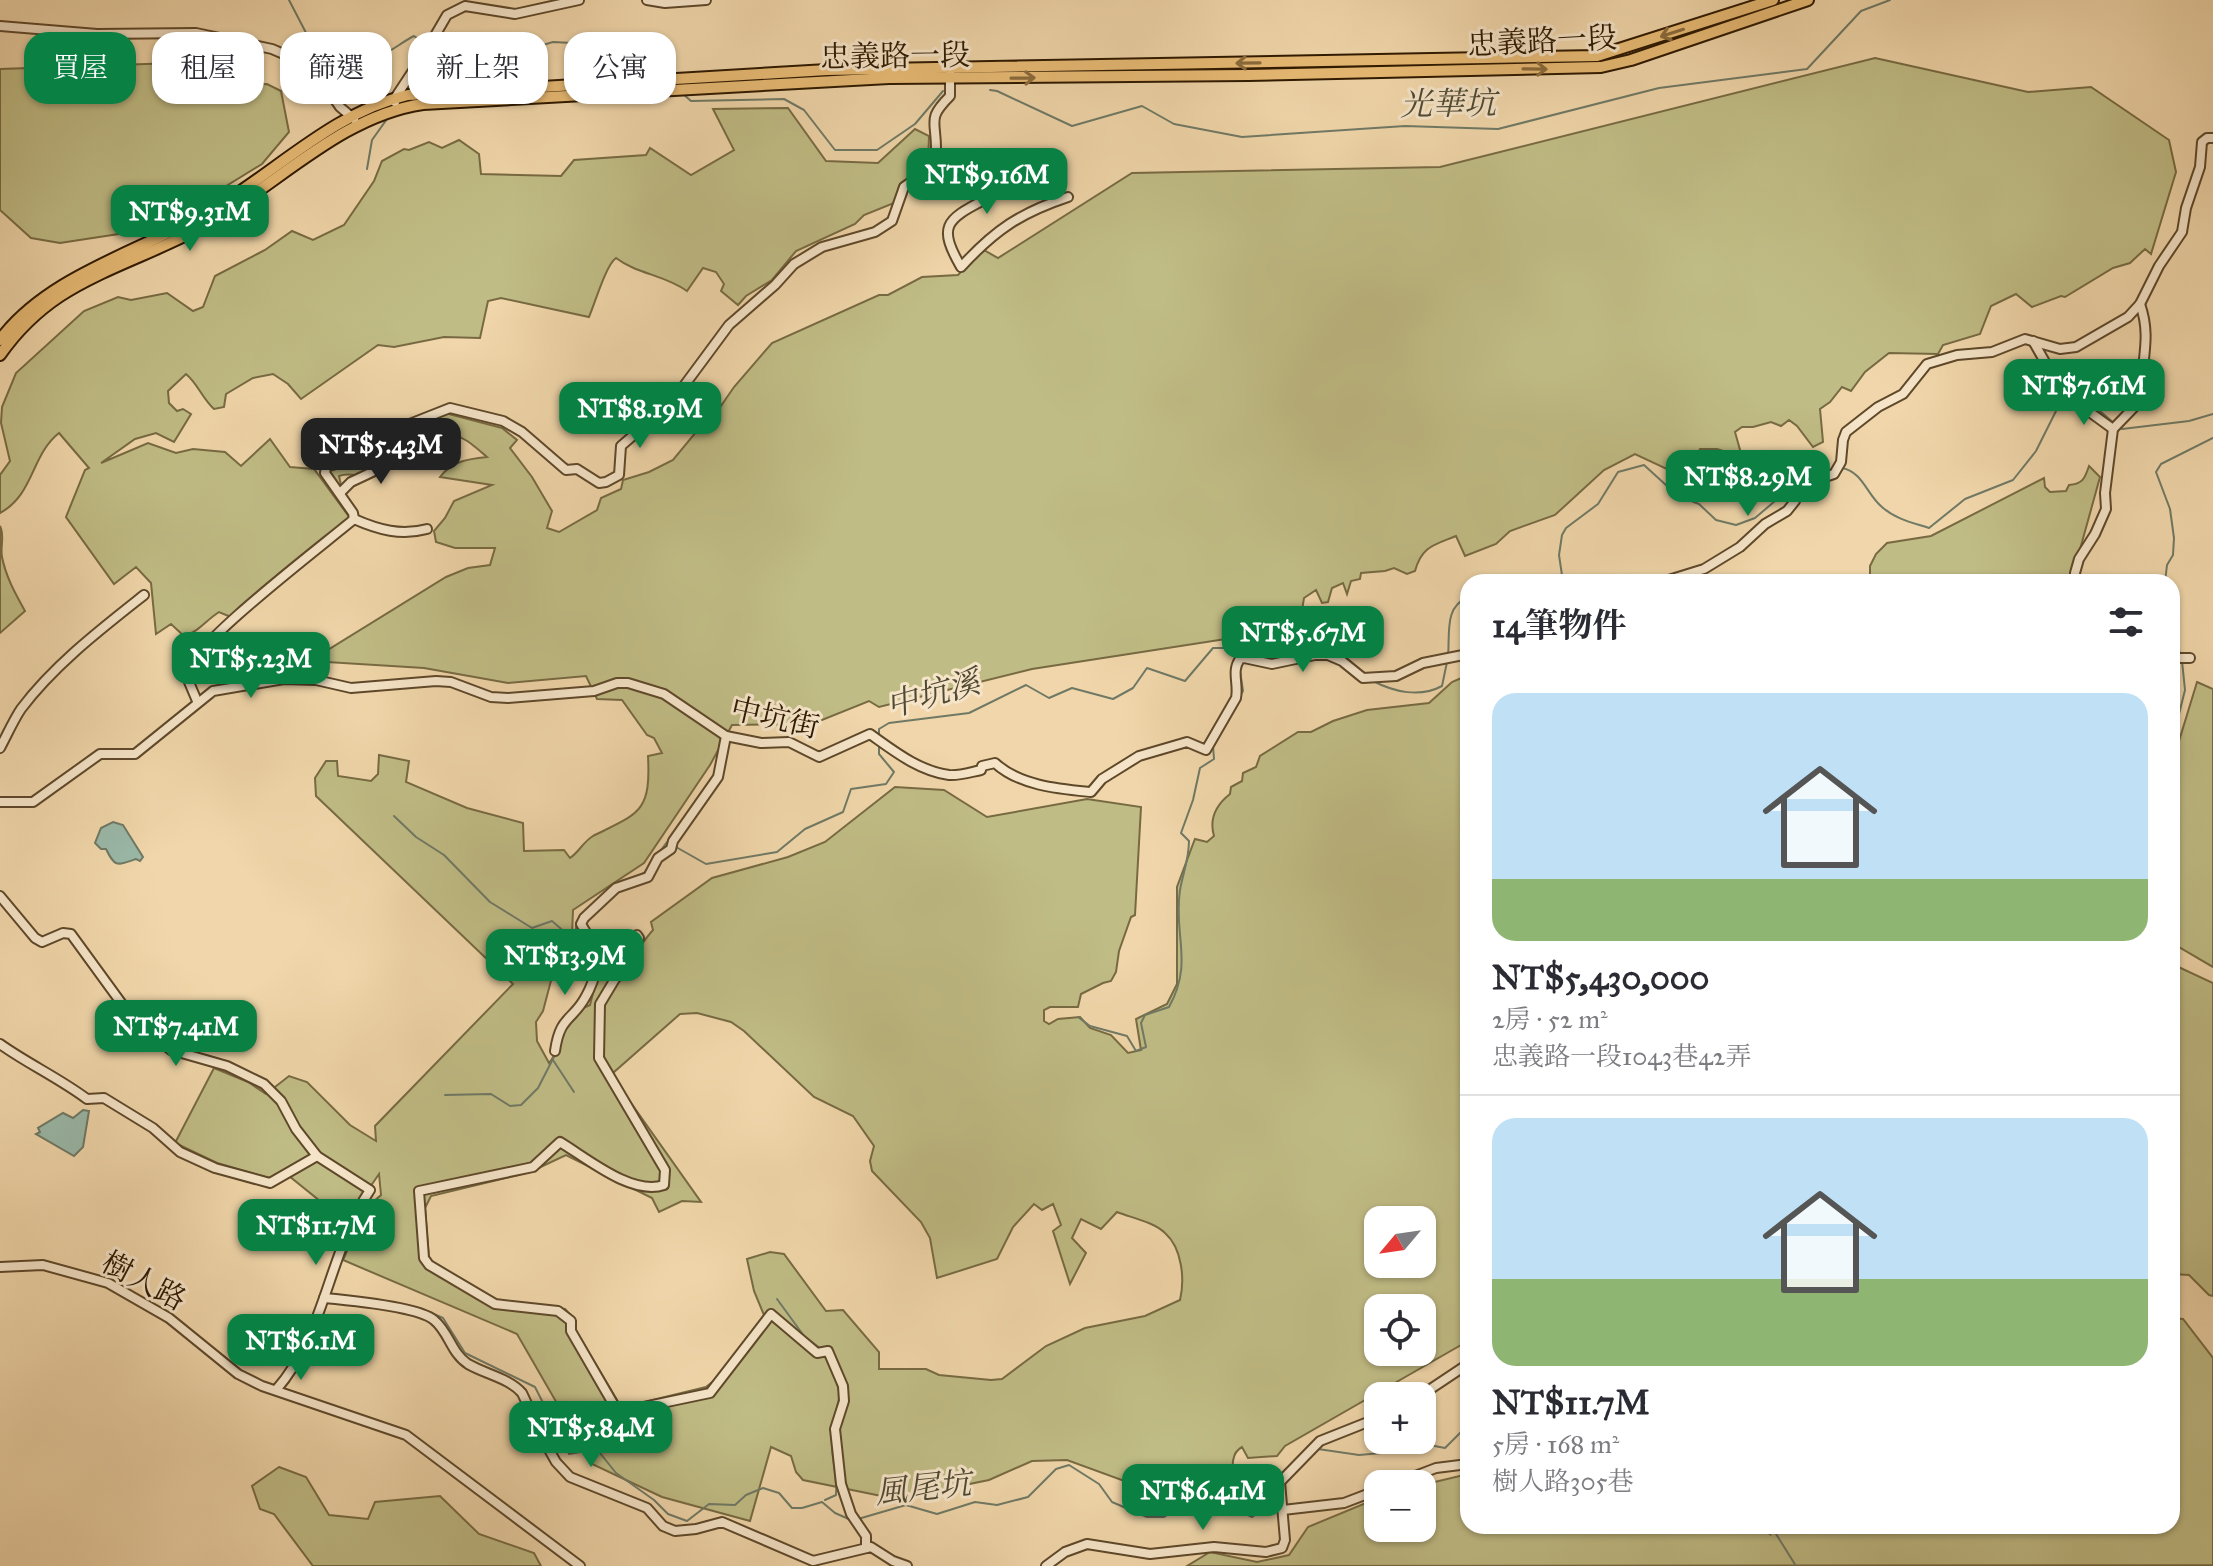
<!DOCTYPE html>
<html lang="zh-TW">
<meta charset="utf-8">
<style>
body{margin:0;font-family:"IM FELL Great Primer","Noto Serif TC",serif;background:#f7f7f7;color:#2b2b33;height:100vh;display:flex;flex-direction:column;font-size:30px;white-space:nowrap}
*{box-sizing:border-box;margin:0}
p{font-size:26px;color:#7c7c81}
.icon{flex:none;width:44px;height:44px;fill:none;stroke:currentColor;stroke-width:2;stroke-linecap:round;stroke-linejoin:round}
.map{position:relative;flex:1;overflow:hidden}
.side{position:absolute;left:1460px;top:574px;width:720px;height:960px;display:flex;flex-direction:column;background:#fff;border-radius:24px;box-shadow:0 2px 6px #0004}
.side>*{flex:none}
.hud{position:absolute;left:24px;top:32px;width:760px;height:72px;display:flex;gap:16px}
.needle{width:52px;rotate:241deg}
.buttons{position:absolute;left:1364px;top:1206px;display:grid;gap:16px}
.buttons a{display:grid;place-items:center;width:72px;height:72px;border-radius:16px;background:#fff;box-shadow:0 2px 6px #0004;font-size:40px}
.price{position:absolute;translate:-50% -68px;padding:0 18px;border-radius:16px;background:#0b8043;color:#fff;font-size:26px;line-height:52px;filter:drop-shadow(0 2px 4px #0008)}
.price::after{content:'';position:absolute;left:50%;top:48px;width:24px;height:18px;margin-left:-12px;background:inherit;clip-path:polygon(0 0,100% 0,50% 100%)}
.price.current{background:#222;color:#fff}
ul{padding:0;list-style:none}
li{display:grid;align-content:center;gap:16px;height:424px;padding:0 32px}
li+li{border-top:2px solid #e1e1e2}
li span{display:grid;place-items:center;height:248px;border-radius:24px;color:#555}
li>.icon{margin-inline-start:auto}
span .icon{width:144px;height:144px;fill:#fffc;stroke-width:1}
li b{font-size:34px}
h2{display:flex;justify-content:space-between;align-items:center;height:96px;padding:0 32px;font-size:34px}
.chip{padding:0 28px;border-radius:24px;background:#fff;box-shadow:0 2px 6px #0004;font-size:28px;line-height:72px}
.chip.current{background:#0b8043;color:#fff}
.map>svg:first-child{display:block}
</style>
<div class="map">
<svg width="2213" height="1566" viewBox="0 0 2213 1566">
<rect width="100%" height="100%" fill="#f0d6aa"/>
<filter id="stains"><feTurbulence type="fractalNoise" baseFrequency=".0025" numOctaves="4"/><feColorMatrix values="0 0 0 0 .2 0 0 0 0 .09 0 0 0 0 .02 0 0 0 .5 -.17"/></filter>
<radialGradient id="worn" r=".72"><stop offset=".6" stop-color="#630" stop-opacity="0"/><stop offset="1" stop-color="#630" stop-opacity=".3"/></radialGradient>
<!-- green -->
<g fill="#c0bc85" stroke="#776a42" stroke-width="2" fill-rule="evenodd">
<path d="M1875 58 2028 92 2091 87 2169 140 2176 172 2151 254 2145 249 2130 263 2113 268 2065 297 2061 296 2032 307 2016 294 1991 306 1980 334 1943 345 1938 354 1889 353 1865 372 1851 391 1842 387 1830 402 1820 409 1823 442 1813 447 1797 426 1789 420 1781 426 1771 422 1753 427H1742L1735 432 1742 457 1717 449H1700L1692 462 1671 471 1635 454 1604 470 1555 515 1510 531 1496 544 1465 556 1456 536C1434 545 1422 546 1415 571L1407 574 1394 568 1385 571 1361 573 1360 579 1351 581 1347 594 1343 583 1332 588 1328 602 1322 603 1316 590 1304 598 1302 610 1293 619 1285 612 1267 623 1265 633 1259 638 1245 636 1032 669 879 707 869 701 812 724 732 725 710 765 644 863 573 910 572 935 553 973 543 1011 536 1022 537 1041 549 1063C561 1050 558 1028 572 1015 576 1010 584 1008 590 1005L597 977 611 956 623 963C637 955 642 942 653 930L651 922 712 878 788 857 825 842 895 787 944 790 987 817 1087 799 1141 807 1135 915 1131 917 1119 951 1116 972 1111 981 1103 983 1081 994 1078 1007H1050L1044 1010V1021L1049 1024 1058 1019 1080 1017 1090 1028 1111 1035 1128 1053 1141 1050 1136 1019 1167 1004 1177 984V887L1193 844 1195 839 1207 842 1214 836C1209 819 1216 805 1230 794L1231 787 1242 781 1243 773 1256 767 1260 756 1298 732H1311L1333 721 1367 710 1429 703 1452 682 1468 675V1341L1285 1446 1277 1456 1248 1458 1242 1447C1231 1453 1232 1466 1234 1477L1241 1482 1232 1484 1213 1471 1205 1473 1198 1483H1194L1184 1475 1174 1474 1138 1486 1067 1460 1032 1461 989 1480 896 1499 803 1480 796 1472 791 1456 771 1447 750 1521 662 1497 592 1464 517 1334 343 1260 366 1208 381 1195 379 1174 346 1222 284 1172 269 1178 217 1163 175 1143 214 1068 248 1082 266 1094 289 1076 307 1082 350 1125 376 1141 375 1126 513 984 316 796 315 778 326 761H337L338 776 371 781 378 774 379 755 409 761 406 782 467 808 523 823 524 851 564 850 570 858C579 852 584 841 593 836 639 813 651 813 648 756L662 753 654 738 647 735 622 700 597 699 586 676 508 683 424 668 310 661 446 577 468 568 490 565 495 548H455L436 542 434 531 445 518 454 501 492 485 440 477C452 461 468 459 487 457 464 437 455 428 425 443L415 436C401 450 384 469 364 474 355 477 349 472 339 476L341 485 336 486 327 472 334 465 367 457 420 422 445 413 502 428 517 440 510 448 532 477 552 511 547 528 559 532 597 510 601 498 621 489 623 480 649 472 673 460 701 426 714 416 734 387 772 343 879 295H888L922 277 958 275 982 249 998 258 1132 173 1440 167ZM697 1013 731 1022 744 1031 814 1097 853 1116 874 1146 870 1161 872 1171 921 1222 930 1238 937 1278 997 1259 1013 1227 1034 1204 1042 1210 1053 1204 1061 1225 1053 1231 1070 1284 1086 1253 1072 1238 1081 1219 1101 1229 1117 1212C1132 1218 1154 1222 1165 1233 1182 1248 1185 1279 1180 1300L1145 1316 1085 1328 1046 1346 1002 1379 991 1380 939 1375 926 1369H879V1352L843 1310 826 1311 784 1254 770 1252 747 1259 754 1291 764 1315 716 1379 706 1387 624 1407 620 1405 575 1329 576 1321 565 1309 498 1301 434 1264 429 1259 425 1208 431 1196 530 1172 566 1155 652 1198 659 1212 682 1201 701 1202 614 1079 613 1073 680 1014ZM1378 1220H1422V1264H1378ZM1378 1308H1422V1352H1378Z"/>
<polygon points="175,63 209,70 242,85 267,84 281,91 289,132 262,164 158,228 60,243 31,238 0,210 0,69"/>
<path d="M788 108 826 161 878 163 915 129 929 136 928 163 916 175 900 184 894 203 864 215 855 224 796 251 772 280 746 296 738 305 721 291 724 284 716 272 703 268 687 291C665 275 637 274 616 258 606 265 595 303 589 317L501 298 488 301 480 338 444 337 394 347 378 345 301 399 288 384 273 374 253 378 226 394 224 407 214 409C202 398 198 384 186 374L168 391 169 403 177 411 183 409 191 414 174 442 156 433 135 439 101 463 148 443 176 453 193 449 225 452 241 466 270 439 290 467 314 469 350 518 231 617 219 612C205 621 200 631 184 636L171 624 156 634 151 583 136 567 114 584 66 517 85 470 89 468 59 433C31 455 34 495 0 513V475L10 461 1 423 2 407 16 373 84 311 118 297 131 300 167 293 193 311 203 307 215 276 265 250 292 231 313 240 344 225 374 181 382 161 404 149 409 150 429 142 442 148 459 140 479 154 481 174 561 176 574 160 646 155 650 148 691 175 734 150 713 109Z"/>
<path d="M2089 466 2100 477 2071 582H1870V566L1876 554 1887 543 1931 536 2044 478 2045 487 2050 492 2066 491 2069 485C2083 484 2085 478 2089 466Z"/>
<path d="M0 526C5 536 0 546 2 557 6 577 15 593 25 611L0 633Z"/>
<polygon points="2197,682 2213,689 2213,967 2172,943 2172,764"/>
<polygon points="2172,964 2213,983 2213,1296 2209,1295 2189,1275 2172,1274"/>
<polygon points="2172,1318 2183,1319 2213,1358 2213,1565 1187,1566 1210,1552 1257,1562 1289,1555 1308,1527 1378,1498 1378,1528 1422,1528 1422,1485 1468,1474 1468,1526 1757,1526 1770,1534 1768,1526 2172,1526"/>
<polygon points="279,1467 306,1477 329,1515 368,1519 375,1502 440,1496 479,1534 534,1553 541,1566 313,1566 274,1514 260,1509 252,1486"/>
</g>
<!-- water -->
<g fill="#9ab9a9" stroke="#6f7965" stroke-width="2">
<path d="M113 822 123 825 143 857 140 861 136 859C116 866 115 867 106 849H101L95 843 101 828Z"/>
<polygon points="83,1110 89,1111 83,1147 74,1156 36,1134 40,1132 38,1128 63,1113 73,1118"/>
</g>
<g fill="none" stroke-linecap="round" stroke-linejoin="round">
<!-- stream -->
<g stroke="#6f7965" stroke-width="2">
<path d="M289 0 317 54C330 66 363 65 380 56 392 51 402 42 414 36L427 45"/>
<polyline points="432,49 474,76 500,74 536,47 553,42 611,45 631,52 659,75"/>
<polyline points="410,87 435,52"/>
<polyline points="990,90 997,91 1072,126 1142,106 1174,124 1242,137 1405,126 1498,129 1659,88 1807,69 1861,11 1890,0"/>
<polyline points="683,94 691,101 784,99 804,110 835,150 877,150 915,124 943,91"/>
<polyline points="367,169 372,140 387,119"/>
<polyline points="2071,396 2081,395 2114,423"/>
<polyline points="2119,427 2122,429 2189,421 2213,414"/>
<path d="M1842 468C1863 472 1867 495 1882 507 1895 519 1914 523 1929 528L1965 499 2013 480 2036 451 2057 409 2065 399"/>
<polyline points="1563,582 1559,555 1562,535 1566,528 1598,504 1618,472 1644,465 1678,496 1699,504 1716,520 1736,525 1755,518 1801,479 1832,469"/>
<polyline points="2165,582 2167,565 2173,555 2174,538 2170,509 2156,472 2161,464 2213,438"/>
<polyline points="2172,616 2180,655"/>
<path d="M1448 656C1450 636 1444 605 1468 598"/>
<polyline points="1286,657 1316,650 1339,651 1356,667"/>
<polyline points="1240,671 1243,691 1240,696"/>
<path d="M1373 681C1394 692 1420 698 1442 686L1447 662"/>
<polyline points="879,736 879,729 889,723 969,713 1026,685 1049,698 1072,688 1113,699 1133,688 1147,668 1185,681 1213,648 1252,648 1263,656 1279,658"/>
<polyline points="2172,742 2185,690 2182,661"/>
<polyline points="394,816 416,837 444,855 490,902 532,928 552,921 567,934 576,929"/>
<polyline points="676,847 706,864 777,852 805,829 843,812 851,789 886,784 894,772 879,754 879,747"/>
<polyline points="638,876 644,873 667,842 670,844"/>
<polyline points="595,903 610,888"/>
<polyline points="579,919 576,923 576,929 584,936"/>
<polyline points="604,960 607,948"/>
<path d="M1078 1017 1090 1026 1127 1036 1136 1051 1146 1047 1141 1023 1145 1015 1169 1007C1194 962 1173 935 1180 890 1183 873 1189 859 1189 841L1181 833 1193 800 1200 768 1214 759 1213 746"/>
<polyline points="553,1060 574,1092"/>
<polyline points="445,1095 491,1094 510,1106 521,1105 538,1088 556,1053"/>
<polyline points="777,1299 804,1336 821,1349"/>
<polyline points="420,1308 443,1318 465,1353 535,1387 569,1454 591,1450 600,1453 616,1473 654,1500 668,1514 687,1521 709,1504 735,1505 746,1495 763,1488 779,1493 792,1508 802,1508 822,1502 835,1513 851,1520"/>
<polyline points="834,1420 840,1395 836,1379"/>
<polyline points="1318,1449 1359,1455 1382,1453 1419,1443 1445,1448 1468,1425"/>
<polyline points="1288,1468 1308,1448"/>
<path d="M825 1500 836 1495C838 1475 830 1455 832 1434"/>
<path d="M858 1519 906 1505 937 1514 975 1502 997 1505 1028 1497 1056 1469 1069 1465 1099 1484 1112 1502 1147 1517H1164L1177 1509 1228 1505 1252 1517C1265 1509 1274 1503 1277 1487"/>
<polyline points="1771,1526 1796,1566"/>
</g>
<defs>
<g id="minor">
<polyline points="647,0 665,3 706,0"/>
<polyline points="0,26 97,34 196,33 272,49 286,55 303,71 326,87 340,107 354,119"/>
<path d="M950 61V96C927 119 936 120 936 148 936 157 933 166 932 175L969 174 978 182 984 200C945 220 938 227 961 267 995 230 1020 213 1068 197"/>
<polyline points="395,102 395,98 426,51 447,15 465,6 515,14 579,0"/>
<polyline points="2033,341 2062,392 2113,429"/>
<polyline points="340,493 351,482 402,458"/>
<polyline points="354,519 353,513 325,473 326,467 365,455 398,434 407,425 450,408 503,421 522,432 566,470 577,469 599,483 606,482 619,475 621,446 672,402 729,325 775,285 794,264 822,247 875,232 892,221 904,187 918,177 932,175"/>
<path d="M354 519C379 530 401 536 427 529"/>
<polyline points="1662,582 1704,569 1740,547 1765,524 1787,511 1795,501 1797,491 1804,484 1834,474 1841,462 1843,440 1846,432 1878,407 1903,394 1927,364 1957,355 1992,352 2025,339 2060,349 2076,347 2128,317 2140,304 2159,266 2182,232 2186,208 2200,167 2202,142 2207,138 2213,138"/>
<path d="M2076 582 2075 573 2079 559 2095 534 2106 509 2105 493 2113 429 2142 399C2139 365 2153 340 2140 304"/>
<polyline points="2172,658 2190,658"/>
<path d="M197 701 186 675C188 647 326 543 354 519"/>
<path d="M726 736 718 777 673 841 671 849 658 858 648 877 616 888 584 918 581 924 587 934C609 939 614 944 637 935L639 938 625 969 615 979 600 1004 599 1058 665 1170 664 1185C632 1196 588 1159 560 1142L533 1167 419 1191 424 1258 429 1265 495 1304 558 1311 571 1321V1331L615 1407 624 1411 710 1393 771 1314 817 1353 828 1351 843 1386 844 1401 835 1429 841 1484 851 1514 866 1536V1547"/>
<path d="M0 748C7 735 13 721 21 709 54 665 101 629 144 595"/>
<path d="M0 802H33L100 754H135L213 691 284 679 316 680 351 688 436 681 451 682 491 697 508 698 594 691 617 683H628L664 694 726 736 761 743 789 742 819 757 870 734C894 751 919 771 949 775 959 776 971 772 981 770L982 766 995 763C1020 786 1060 789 1091 792L1102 779 1139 756 1187 742 1206 750 1236 698C1239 684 1231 671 1240 659L1244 658 1272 664 1315 655H1328L1342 661 1363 678 1396 676 1423 663 1468 654"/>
<path d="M0 896 35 938 42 942 63 933 71 934 122 1004 133 1015 147 1023 166 1046 171 1050 227 1066 264 1084 281 1101 296 1129 317 1156 370 1190C328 1253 326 1333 276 1390"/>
<path d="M0 1044C28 1064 59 1078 87 1099L104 1098 153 1128 180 1152 215 1168 270 1183 317 1156"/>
<path d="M555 1051C560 1015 573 1021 586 996 596 979 599 958 606 940"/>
<polyline points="0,1267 43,1265 108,1283 169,1318 238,1374 262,1386 406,1435 580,1566"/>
<path d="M324 1298C346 1300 419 1307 434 1320 449 1332 451 1353 468 1364 485 1374 509 1378 522 1393L547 1446 556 1462 570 1477 647 1508 663 1526 675 1531 696 1529 722 1522 813 1561 871 1547 893 1561 907 1566"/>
<polyline points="1420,1396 1468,1364"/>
<polyline points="1394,1484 1436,1468 1468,1464"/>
<polyline points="1283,1510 1344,1503 1378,1490"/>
<polyline points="1046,1566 1065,1552 1087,1544 1150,1554 1214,1547 1266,1552 1282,1548 1285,1540 1280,1482 1320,1441 1378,1418"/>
</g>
<g id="major">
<path d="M0 340C49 274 144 251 213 209 277 171 334 112 408 95L827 70 1597 56 1773 0"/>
<path d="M0 355C16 332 36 312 60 296 103 268 157 252 202 227 275 188 339 116 423 104L889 78 1248 75 1601 67 1631 60 1808 0"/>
</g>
</defs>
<!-- minor casing -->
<use href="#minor" stroke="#5e482a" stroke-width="12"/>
<!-- major casing -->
<use href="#major" stroke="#2e1900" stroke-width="14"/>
<!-- minor -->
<use href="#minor" stroke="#f5e4c8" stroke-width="8"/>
<!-- major -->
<use href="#major" stroke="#e8bb75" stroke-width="10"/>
</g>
<!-- one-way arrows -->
<defs><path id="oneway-shaft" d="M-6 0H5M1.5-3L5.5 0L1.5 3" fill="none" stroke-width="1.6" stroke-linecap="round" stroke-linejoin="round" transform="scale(2)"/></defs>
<g stroke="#8b6a3a">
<use href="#oneway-shaft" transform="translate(1672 33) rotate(162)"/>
<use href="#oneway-shaft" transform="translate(1248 63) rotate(179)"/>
<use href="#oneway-shaft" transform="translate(1535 69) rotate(1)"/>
<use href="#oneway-shaft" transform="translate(1023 78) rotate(-1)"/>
</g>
<g text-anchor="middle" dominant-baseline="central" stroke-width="6" stroke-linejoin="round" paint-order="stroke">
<!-- street labels -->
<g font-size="30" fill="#2e1900" stroke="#f5e4c8">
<text transform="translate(1542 41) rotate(-3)">忠義路一段</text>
<text transform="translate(895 56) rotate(-1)">忠義路一段</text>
<text transform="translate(775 718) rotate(13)">中坑街</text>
<text transform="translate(144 1281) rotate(28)">樹人路</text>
</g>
<!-- water labels -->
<g font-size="32" font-style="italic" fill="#4e4933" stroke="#f5e4c8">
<text transform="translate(1448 104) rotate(-1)">光華坑</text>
<text transform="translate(933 694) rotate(-16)">中坑溪</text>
<text transform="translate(923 1488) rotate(-6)">風尾坑</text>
</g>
</g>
<rect width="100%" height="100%" filter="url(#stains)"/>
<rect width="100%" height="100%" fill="url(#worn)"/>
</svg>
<div class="buttons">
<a><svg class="needle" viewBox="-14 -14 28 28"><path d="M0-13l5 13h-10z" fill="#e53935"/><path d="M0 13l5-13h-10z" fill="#7c7c81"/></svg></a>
<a><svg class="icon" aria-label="locate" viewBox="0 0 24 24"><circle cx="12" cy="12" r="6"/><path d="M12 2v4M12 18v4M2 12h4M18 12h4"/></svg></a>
<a>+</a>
<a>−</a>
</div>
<b class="price" style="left:987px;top:216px">NT$9.16M</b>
<b class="price" style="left:190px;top:253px">NT$9.31M</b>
<b class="price" style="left:2084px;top:427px">NT$7.61M</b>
<b class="price" style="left:640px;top:450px">NT$8.19M</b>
<b class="price current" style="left:381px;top:486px">NT$5.43M</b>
<b class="price" style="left:1748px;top:518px">NT$8.29M</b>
<b class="price" style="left:1303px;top:674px">NT$5.67M</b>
<b class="price" style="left:251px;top:700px">NT$5.23M</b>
<b class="price" style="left:565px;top:997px">NT$13.9M</b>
<b class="price" style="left:176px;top:1068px">NT$7.41M</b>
<b class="price" style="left:316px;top:1267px">NT$11.7M</b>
<b class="price" style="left:301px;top:1382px">NT$6.1M</b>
<b class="price" style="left:591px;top:1469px">NT$5.84M</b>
<b class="price" style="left:1203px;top:1532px">NT$6.41M</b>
<div class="hud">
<a class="chip current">買屋</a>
<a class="chip">租屋</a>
<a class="chip">篩選</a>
<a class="chip">新上架</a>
<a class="chip">公寓</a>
</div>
<section class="side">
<h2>14筆物件<svg class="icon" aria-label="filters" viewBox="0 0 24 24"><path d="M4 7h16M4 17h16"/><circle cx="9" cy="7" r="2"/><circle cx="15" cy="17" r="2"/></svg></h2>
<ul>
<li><span style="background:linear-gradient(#bfe0f5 75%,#8fb573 0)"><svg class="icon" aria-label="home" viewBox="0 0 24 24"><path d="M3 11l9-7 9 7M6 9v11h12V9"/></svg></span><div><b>NT$5,430,000</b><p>2房 · 52 m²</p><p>忠義路一段1043巷42弄</p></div></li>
<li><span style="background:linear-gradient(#bfe0f5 65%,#8fb573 0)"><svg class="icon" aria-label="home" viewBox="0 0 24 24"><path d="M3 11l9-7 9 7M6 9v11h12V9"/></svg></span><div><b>NT$11.7M</b><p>5房 · 168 m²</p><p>樹人路305巷</p></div></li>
</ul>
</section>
</div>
